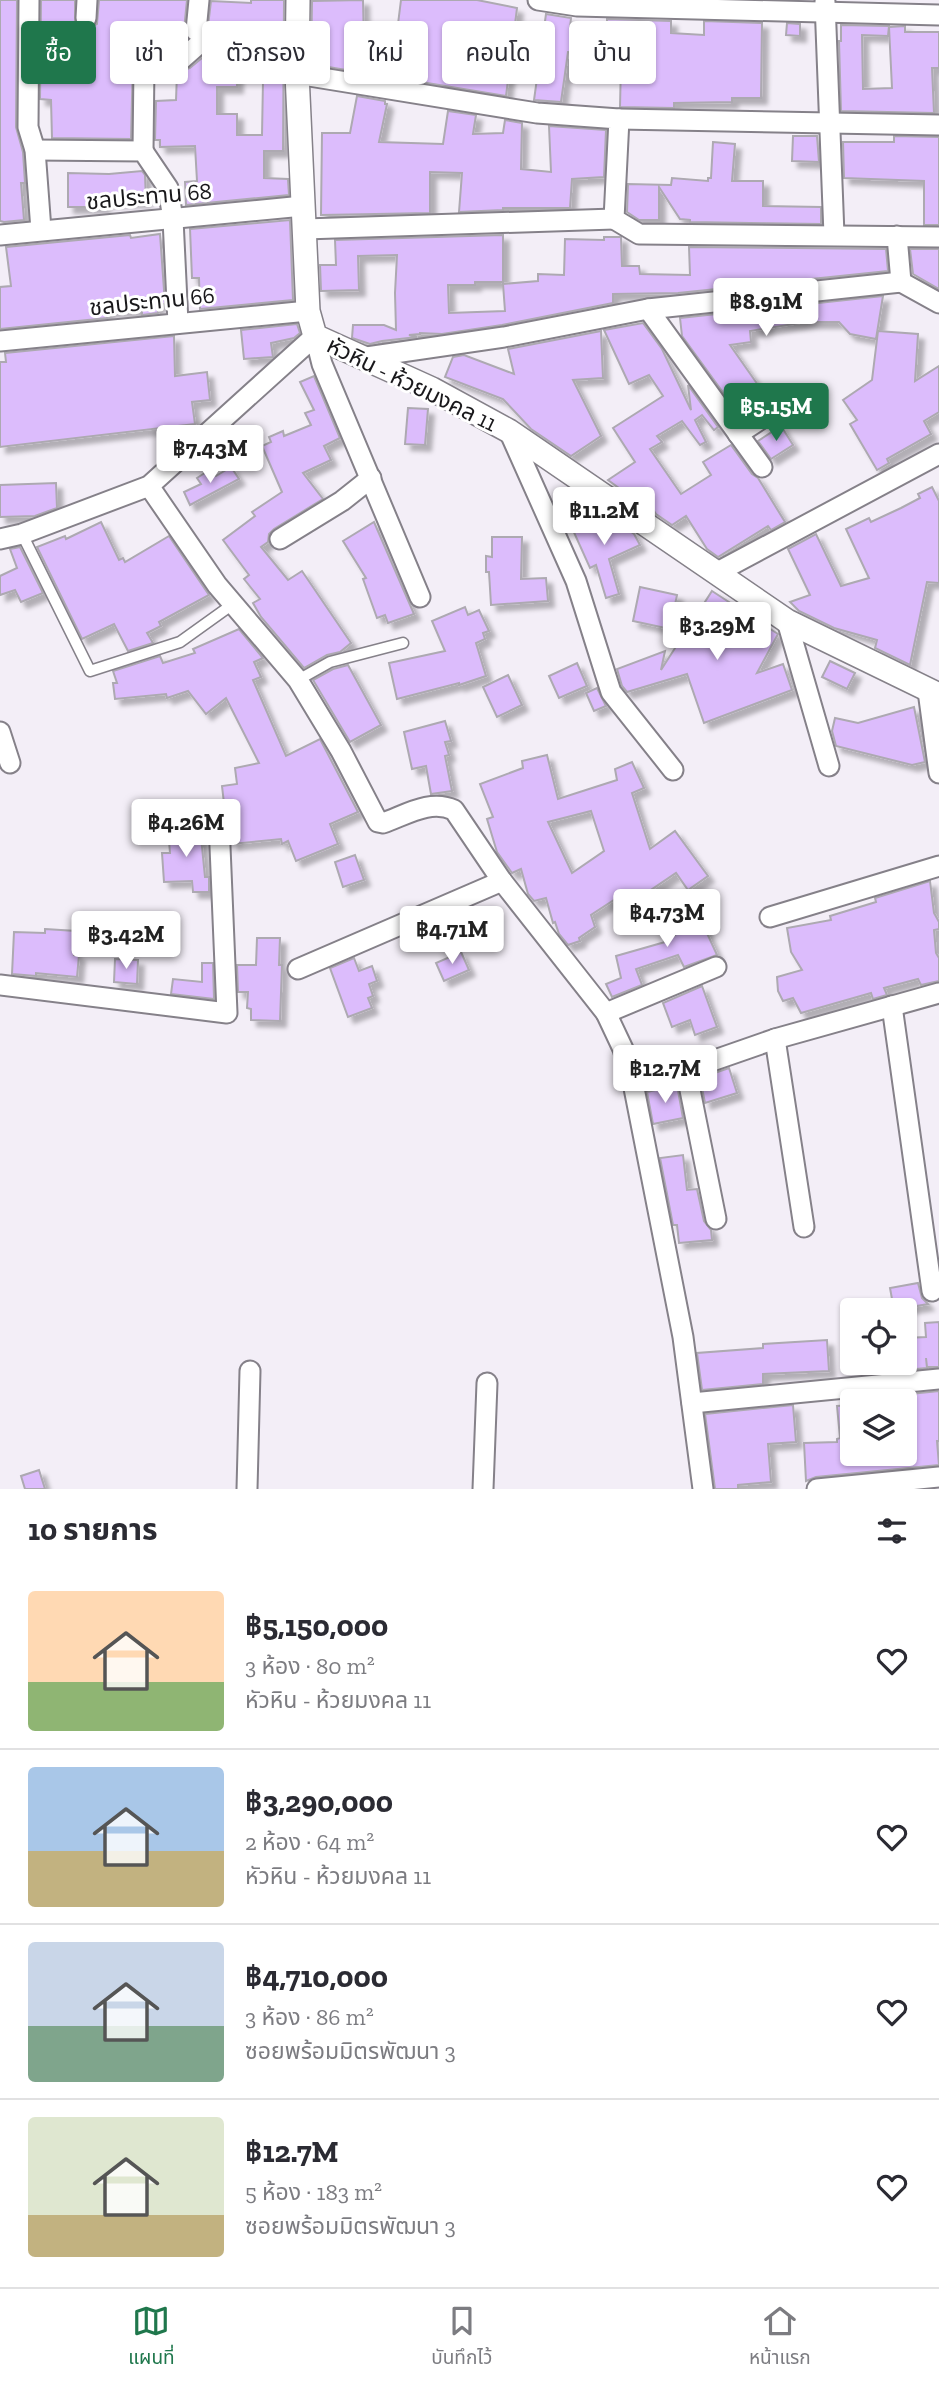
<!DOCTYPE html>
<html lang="th">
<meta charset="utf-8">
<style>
body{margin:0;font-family:"Zilla Slab","Noto Sans Thai",serif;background:#f7f7f7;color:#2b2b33;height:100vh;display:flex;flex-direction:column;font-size:26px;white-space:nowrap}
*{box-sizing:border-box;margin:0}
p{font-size:23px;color:#7c7c81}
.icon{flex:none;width:38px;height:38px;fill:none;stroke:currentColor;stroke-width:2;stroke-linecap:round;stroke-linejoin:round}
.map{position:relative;height:1489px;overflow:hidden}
.panel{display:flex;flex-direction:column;background:#fff;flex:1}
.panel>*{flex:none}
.guide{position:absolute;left:21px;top:21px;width:898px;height:63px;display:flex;gap:14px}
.controls{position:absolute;left:840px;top:1298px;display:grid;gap:14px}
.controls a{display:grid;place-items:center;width:77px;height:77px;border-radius:7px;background:#fff;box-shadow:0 2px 5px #0004;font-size:35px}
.price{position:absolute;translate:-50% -60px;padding:0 16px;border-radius:7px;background:#fff;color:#222;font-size:23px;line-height:46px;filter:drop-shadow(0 2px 4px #0008)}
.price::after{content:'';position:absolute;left:50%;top:42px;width:21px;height:16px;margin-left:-10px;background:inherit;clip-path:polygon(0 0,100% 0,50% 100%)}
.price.current{background:#1f774c;color:#fff}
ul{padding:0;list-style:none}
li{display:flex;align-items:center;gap:21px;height:175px;padding:0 28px}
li+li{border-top:2px solid #e1e1e2}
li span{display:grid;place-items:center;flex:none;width:196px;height:140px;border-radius:7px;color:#555}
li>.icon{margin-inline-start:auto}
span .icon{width:84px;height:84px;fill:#fffc;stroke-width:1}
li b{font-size:30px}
h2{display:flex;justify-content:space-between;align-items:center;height:84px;padding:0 28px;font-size:30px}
.tag{padding:0 24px;border-radius:7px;background:#fff;box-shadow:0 2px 5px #0004;font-size:24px;line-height:63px}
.tag.current{background:#1f774c;color:#fff}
.tab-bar{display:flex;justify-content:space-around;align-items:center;height:98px;border-top:2px solid #e1e1e2;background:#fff;font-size:19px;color:#7c7c81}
.tab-bar a{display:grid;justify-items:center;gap:4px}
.tab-bar .current{color:#1f774c}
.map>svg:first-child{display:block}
</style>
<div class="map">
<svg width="939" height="1489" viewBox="0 0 939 1489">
<defs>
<filter id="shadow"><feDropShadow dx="6" dy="6" stdDeviation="2" flood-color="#0004"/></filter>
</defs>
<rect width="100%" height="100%" fill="#f3eef7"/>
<!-- building -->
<g fill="#dcbcfc" stroke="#ada9b1" stroke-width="2" fill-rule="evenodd" filter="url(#shadow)">
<polygon points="0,0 17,0 16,127 23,152 25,183 21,183 24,220 4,222 0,221"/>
<polygon points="41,0 75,0 75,23 80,29 86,30 97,24 99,0 187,0 184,30 187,38 184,41 153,40 153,55 143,53 133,59 131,139 52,138 51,100 40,99"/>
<path d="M251 0H284L283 151H264V178L288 179 289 195 186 205 185 182 197 181 195 146 160 147V140H155L156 101 176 100 177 73 190 68 208 53 233 41H211L207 35 211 1 251 3ZM237 25 264 26 262 135H237V114H217V87H237Z"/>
<polygon points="363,0 364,45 395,48 401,0 477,0 517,8 506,96 421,82 422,74 388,69 387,76 364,72 364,70 346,70 311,64 312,1"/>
<polygon points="546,14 571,18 570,28 607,30 607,19 671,21 671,33 704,35 704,21 762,23 761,98 732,98 732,102 674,103 674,108 620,107 621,62 598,62 598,54 568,52 561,102 534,100"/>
<polygon points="787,23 800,24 800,36 786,35"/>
<polygon points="841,25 889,26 888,36 862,35 863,89 892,88 889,27 905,26 905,32 939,32 939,68 932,68 934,113 841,111 839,41 841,41"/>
<polygon points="357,96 385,101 385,104 387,104 379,142 443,144 448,111 476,115 473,134 503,133 505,120 522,123 521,169 551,172 549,126 606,130 604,177 572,179 570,208 503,208 503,210 459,212 462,173 430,172 430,213 321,215 322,133 350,133"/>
<polygon points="793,136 817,136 819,162 792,161"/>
<polygon points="894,136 939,137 939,225 924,225 924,181 844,178 843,142 894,142"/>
<polygon points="713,142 735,144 732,181 763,181 763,206 821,207 821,224 690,222 690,220 680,219 659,187 659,220 639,220 627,212 628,184 671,185 672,178 708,181 708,178 711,178"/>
<polygon points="142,171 145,175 146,201 104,202 104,207 68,207 68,173 109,174"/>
<polygon points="290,220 293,300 200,309 199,278 192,278 190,229"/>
<polygon points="160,234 165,304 157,304 158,313 142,315 142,310 107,311 107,318 0,329 0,287 11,286 6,247 130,235 131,238"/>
<polygon points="503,235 503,282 475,282 475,285 448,285 449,313 505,311 503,284 538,281 538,274 564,275 565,239 604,240 604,237 621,237 622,266 639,266 640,274 690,275 689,247 886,249 888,271 678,293 613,294 613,303 502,325 442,334 420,333 420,334 409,335 417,337 382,341 370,344 352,338 353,325 384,325 396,330 395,293 397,255 358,256 359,290 321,291 320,265 336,265 335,240"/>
<polygon points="910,249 939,249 939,289 913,274"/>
<polygon points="883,296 876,339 850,334 839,322 806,322 750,331 751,342 730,345 765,395 738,413 682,336 680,318"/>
<polygon points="643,323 662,349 691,410 688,385 718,427 714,430 702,415 695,420 706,442 700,445 682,421 657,436 662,442 650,449 681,494 711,475 703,462 731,445 752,474 758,478 785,522 771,530 768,526 718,557 707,549 686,516 672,525 656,514 652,508 649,510 608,480 635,462 613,428 663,396 649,375 629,384 604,330"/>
<polygon points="297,324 300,333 294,338 271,343 273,357 244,359 241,330"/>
<polygon points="601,331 603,378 573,380 601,436 571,456 531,429 503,399 445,377 453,357 464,355 514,374 508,349"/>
<polygon points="878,331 918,334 915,381 939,366 939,412 924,421 931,434 887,459 889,463 877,470 850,424 857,420 843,400 872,380"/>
<polygon points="174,336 175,376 207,372 210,400 192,402 195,424 0,447 0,362 6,362 5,353"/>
<polygon points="314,376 340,438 324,446 331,460 303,473 323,499 274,529 269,534 268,542 261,547 288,580 302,571 351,643 340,652 327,655 304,668 261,617 253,603 260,599 244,579 249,575 223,540 255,516 252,512 282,492 262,446 271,442 269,437 283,431 284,436 311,425 305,413 314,410 300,382"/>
<polygon points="408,408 428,409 425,445 405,444"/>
<polygon points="781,426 793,445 771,459 758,441"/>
<polygon points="231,467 239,479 190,505 184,492 201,484 197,478 211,469 216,476"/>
<polygon points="56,483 57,508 35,516 0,517 0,485"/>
<polygon points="932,487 939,501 939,583 927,582 910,665 875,648 877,640 834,628 799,611 790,602 810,595 788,549 816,534 841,586 869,578 846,529 869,518 871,522 901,508 920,498 918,494"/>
<polygon points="605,513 634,534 640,545 609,559 619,594 606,598 596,565 590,568 572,528"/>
<polygon points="101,522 119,560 123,558 125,562 169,536 209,595 159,622 161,626 147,633 153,643 128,651 114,624 82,639 37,547 65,536 66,539"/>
<polygon points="374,522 414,614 388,623 385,615 377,618 363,579 366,578 343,541"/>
<polygon points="492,537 522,537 521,579 546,578 548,601 491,605 489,572 486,572 486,556 492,557"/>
<polygon points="20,547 43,593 21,602 15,590 0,595 0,576 17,568 10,549"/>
<polygon points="640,587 677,595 670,629 633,621"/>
<polygon points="712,591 778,634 757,673 783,664 792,690 704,723 687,674 627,692 622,686 617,669 665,651 661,670 677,645 701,636 685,633"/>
<polygon points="465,607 468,615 479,610 489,631 483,633 485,639 476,643 486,676 459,685 459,683 397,699 389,663 445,651 432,621"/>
<polygon points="239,629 263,658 254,662 261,677 253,680 286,756 320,739 358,812 330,824 338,844 296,861 288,841 282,844 281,839 232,844 231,822 225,812 222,786 237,784 235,768 259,763 226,698 206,714 188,691 167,698 166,694 115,699 113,683 117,683 113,671 160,656 163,663 195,653 193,649"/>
<polygon points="830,661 855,673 847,689 822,677"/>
<polygon points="577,663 587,686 559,698 549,676"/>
<polygon points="348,665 381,725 350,742 313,680 333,669"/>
<polygon points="508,675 522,705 497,717 483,687"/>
<polygon points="597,688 606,706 594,711 586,693"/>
<polygon points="914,707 925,762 912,765 836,746 832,731 835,718 858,723"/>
<polygon points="445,721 451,741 445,742 449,755 445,756 452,791 431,794 426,766 412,769 404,732"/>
<path d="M547 755 558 799 617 780 615 769 632 762 644 788 632 793 650 849 675 831 708 876 688 890 676 873 630 904 623 894 591 915 595 927 579 938 580 941 568 945 559 934 555 922 553 923 546 898 534 901 528 894 521 869 512 873 497 852 487 819 493 817 480 784 523 768 522 761ZM591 811 604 851 572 873 548 822Z"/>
<polygon points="200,827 205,877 209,877 209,892 193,892 192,881 164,882 162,853 170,853 168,829"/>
<polygon points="355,855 364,880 343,887 335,862"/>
<polygon points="930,881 934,913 939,922 939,929 934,930 936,953 939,958 939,981 921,985 918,979 884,988 887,995 873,999 871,993 801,1013 793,998 783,1001 778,991 777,977 802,970 791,952 787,928 831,920 830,916 876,902 875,898"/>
<polygon points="697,904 700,918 717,955 684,967 678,955 636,969 642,985 612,997 606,984 621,978 616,956 665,942 664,939 675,935 669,910"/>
<polygon points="45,929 76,931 74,955 79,955 77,977 36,973 36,976 12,974 14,932 45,933"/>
<polygon points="257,938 280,938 279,965 282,965 280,1021 251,1020 251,1009 247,1008 248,992 238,992 237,965 256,965"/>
<polygon points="461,952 469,970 444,981 436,963"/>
<polygon points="354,958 359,971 372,966 377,981 369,984 373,996 368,998 372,1008 348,1017 330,968"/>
<polygon points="115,959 138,960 137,984 114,982"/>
<polygon points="202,963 213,963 214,999 171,994 173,979 202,982"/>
<polygon points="702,986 717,1027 695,1035 690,1020 672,1027 663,1003"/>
<polygon points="729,1068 737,1093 705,1103 700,1078"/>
<polygon points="677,1085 683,1118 653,1124 647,1092"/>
<polygon points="683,1155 687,1190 697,1189 704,1221 711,1230 712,1240 679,1243 677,1225 673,1225 660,1158"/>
<polygon points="918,1283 922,1298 928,1304 894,1310 890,1288"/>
<polygon points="939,1322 939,1367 927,1367 926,1358 927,1368 860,1374 859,1363 905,1363 905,1338 926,1337 925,1323"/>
<polygon points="827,1340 829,1371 763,1374 763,1384 702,1390 697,1353 763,1348 763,1344"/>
<polygon points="939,1391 939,1441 937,1441 939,1465 816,1477 806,1481 804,1443 837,1442 837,1439 840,1438 837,1406 852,1405 852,1454 905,1454 905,1435 910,1434 907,1402 863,1402 862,1399"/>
<polygon points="793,1405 796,1442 768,1444 771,1482 738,1485 738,1489 715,1489 705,1414"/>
<polygon points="39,1470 45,1489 25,1489 21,1476"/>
</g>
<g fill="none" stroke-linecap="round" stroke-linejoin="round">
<defs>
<g id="service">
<polyline points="22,534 90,671 180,642 233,604"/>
<polyline points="298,680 330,662 403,643"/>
</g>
<g id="minor">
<polyline points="29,0 28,127 35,150 41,230"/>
<polyline points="538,0 577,6 939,15"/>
<polyline points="825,2 834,235"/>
<polyline points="86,18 87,0"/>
<polyline points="196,31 199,0"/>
<polyline points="297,74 537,113 619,119 614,219 639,234 939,237"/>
<polyline points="619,119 939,125"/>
<polyline points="35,150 143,151 168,188 173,219 178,323"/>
<polyline points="143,151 144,65 151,69 182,59 199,44"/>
<polyline points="305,229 614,219"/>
<polyline points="0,235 303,206"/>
<polyline points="897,236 901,282 939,303"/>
<polyline points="648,309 762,467"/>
<polyline points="0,341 308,311"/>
<polyline points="360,358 504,337 648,309 901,282"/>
<polyline points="509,431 576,581 611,692 673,770"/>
<polyline points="738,434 798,395"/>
<path d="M149 486 217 585 298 680 341 751 378 822 383 823C406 815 430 799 454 810L502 881 606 1013 623 1049 633 1083 683 1337 703 1489"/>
<polyline points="0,539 22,534 149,486 315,336 322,364 420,597"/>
<polyline points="280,539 342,501 371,478"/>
<polyline points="716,573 939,454"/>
<polyline points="787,621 829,766"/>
<polyline points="928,691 939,773"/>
<polyline points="0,732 10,763"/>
<polyline points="770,917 939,866"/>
<polyline points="298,969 502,881"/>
<polyline points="0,985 227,1013 219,823"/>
<polyline points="892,1006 932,1291"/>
<polyline points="606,1013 716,967"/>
<polyline points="775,1039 804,1227"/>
<polyline points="686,1070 716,1219"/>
<polyline points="633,1083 686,1070 775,1039 939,993"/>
<polyline points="692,1403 939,1379"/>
<polyline points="247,1489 250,1371"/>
<polyline points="483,1489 487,1383"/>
<polyline points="817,1489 939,1477"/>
</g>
<polyline id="tertiary" points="298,0 297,74 308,311 315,336 432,389 509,431 787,621 939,695"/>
</defs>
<!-- service casing -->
<use href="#service" stroke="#858189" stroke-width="13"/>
<!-- minor casing -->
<use href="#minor" stroke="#858189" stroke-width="23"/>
<!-- tertiary casing -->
<use href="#tertiary" stroke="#858189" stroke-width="26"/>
<!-- service -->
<use href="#service" stroke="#fff" stroke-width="10"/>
<!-- minor -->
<use href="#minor" stroke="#fff" stroke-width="19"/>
<!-- tertiary -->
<use href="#tertiary" stroke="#fff" stroke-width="23"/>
</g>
<g text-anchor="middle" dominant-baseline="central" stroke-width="6" stroke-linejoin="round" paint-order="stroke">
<!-- street labels -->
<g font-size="23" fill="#19181b" stroke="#fff">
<text transform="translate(149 196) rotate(-5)">ชลประทาน 68</text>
<text transform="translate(152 301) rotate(-6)">ชลประทาน 66</text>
<text transform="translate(412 384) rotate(26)">หัวหิน - ห้วยมงคล 11</text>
</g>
</g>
</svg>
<div class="controls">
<a><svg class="icon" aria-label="locate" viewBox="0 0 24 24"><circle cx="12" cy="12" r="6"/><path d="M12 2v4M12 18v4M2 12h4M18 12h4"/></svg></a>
<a><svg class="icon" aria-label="layers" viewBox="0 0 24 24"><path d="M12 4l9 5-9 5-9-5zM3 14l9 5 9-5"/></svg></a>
</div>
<b class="price" style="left:766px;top:338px">฿8.91M</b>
<b class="price current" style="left:776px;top:443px">฿5.15M</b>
<b class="price" style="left:210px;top:485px">฿7.43M</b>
<b class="price" style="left:604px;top:547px">฿11.2M</b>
<b class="price" style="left:717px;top:662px">฿3.29M</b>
<b class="price" style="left:186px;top:859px">฿4.26M</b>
<b class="price" style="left:667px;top:949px">฿4.73M</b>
<b class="price" style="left:452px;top:966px">฿4.71M</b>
<b class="price" style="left:126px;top:971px">฿3.42M</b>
<b class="price" style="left:665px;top:1105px">฿12.7M</b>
<div class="guide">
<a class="tag current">ซื้อ</a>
<a class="tag">เช่า</a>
<a class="tag">ตัวกรอง</a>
<a class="tag">ใหม่</a>
<a class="tag">คอนโด</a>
<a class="tag">บ้าน</a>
</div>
</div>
<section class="panel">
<h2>10 รายการ<svg class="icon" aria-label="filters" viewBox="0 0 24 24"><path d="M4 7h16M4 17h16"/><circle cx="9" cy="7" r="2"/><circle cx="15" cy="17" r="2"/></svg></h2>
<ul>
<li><span style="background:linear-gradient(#ffd9b3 65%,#8fb573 0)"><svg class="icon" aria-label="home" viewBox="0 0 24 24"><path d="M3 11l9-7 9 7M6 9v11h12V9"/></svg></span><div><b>฿5,150,000</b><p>3 ห้อง · 80 m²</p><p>หัวหิน - ห้วยมงคล 11</p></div><svg class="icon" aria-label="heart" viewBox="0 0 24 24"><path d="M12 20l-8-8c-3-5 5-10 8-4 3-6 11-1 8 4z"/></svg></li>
<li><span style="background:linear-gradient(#a9c7e8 60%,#c2b280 0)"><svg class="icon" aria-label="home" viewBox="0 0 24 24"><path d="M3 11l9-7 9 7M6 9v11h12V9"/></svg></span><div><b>฿3,290,000</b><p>2 ห้อง · 64 m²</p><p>หัวหิน - ห้วยมงคล 11</p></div><svg class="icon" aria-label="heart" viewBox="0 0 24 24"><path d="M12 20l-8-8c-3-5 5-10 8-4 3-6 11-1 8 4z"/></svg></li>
<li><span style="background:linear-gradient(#c9d6e8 60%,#7fa58c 0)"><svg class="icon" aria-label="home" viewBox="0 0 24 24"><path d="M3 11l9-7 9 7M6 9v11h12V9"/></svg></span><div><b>฿4,710,000</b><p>3 ห้อง · 86 m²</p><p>ซอยพร้อมมิตรพัฒนา 3</p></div><svg class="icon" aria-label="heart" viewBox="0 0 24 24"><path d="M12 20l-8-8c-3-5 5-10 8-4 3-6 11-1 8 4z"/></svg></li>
<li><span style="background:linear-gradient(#dfe7d0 70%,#c2b280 0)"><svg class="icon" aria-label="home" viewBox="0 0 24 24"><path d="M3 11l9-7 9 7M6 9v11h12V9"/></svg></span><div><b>฿12.7M</b><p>5 ห้อง · 183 m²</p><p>ซอยพร้อมมิตรพัฒนา 3</p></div><svg class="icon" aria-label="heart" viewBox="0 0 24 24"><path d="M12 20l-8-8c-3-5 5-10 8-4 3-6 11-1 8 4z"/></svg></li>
</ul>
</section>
<nav class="tab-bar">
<a class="current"><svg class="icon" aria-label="map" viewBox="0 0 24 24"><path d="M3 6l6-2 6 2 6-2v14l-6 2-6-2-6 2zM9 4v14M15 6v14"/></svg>แผนที่</a>
<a><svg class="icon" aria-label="saved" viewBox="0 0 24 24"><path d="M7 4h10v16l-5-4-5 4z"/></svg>บันทึกไว้</a>
<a><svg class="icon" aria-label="home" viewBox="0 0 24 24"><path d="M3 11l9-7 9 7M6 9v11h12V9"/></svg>หน้าแรก</a>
</nav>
